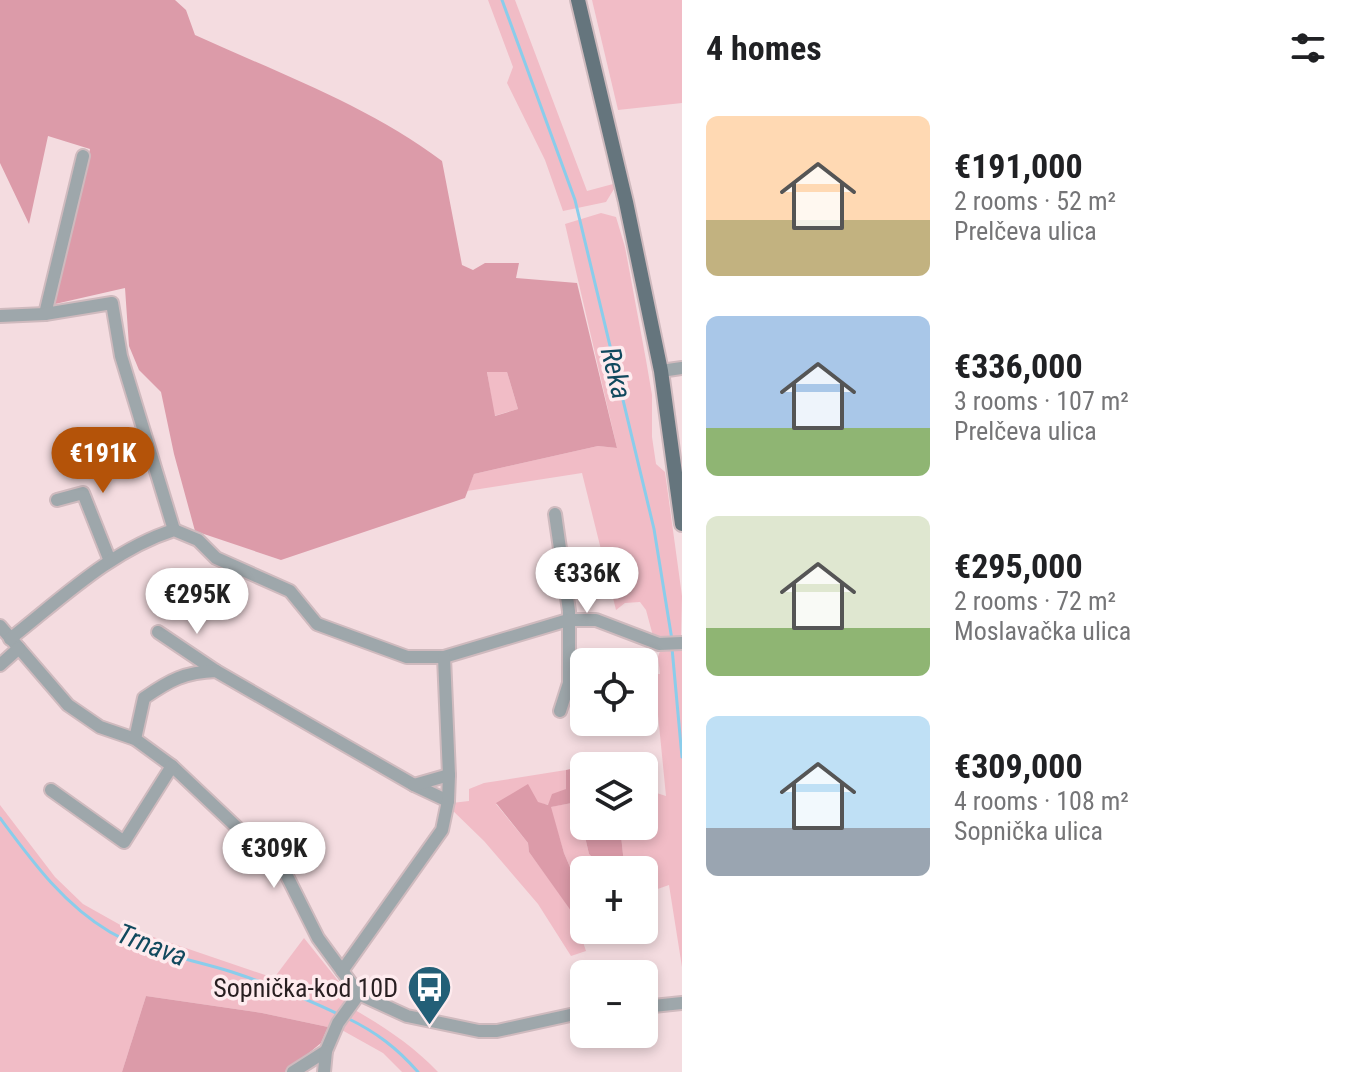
<!DOCTYPE html>
<meta charset="utf-8">
<style>
body{margin:0;font-family:"Roboto Condensed",sans-serif;background:#f2f2f2;color:#202124;height:100vh;display:flex;flex-direction:column;font-size:30px;white-space:nowrap}
*{box-sizing:border-box;margin:0}
p{font-size:26px;color:#757577}
.icon{flex:none;width:44px;height:44px;fill:none;stroke:currentColor;stroke-width:2;stroke-linecap:round;stroke-linejoin:round}
.map{position:relative;flex:1;overflow:hidden}
.drawer{display:flex;flex-direction:column;background:#fff;width:672px}
.drawer>*{flex:none}
.tools{position:absolute;left:570px;top:648px;display:grid;gap:16px}
.tools a{display:grid;place-items:center;width:88px;height:88px;border-radius:12px;background:#fff;box-shadow:0 4px 12px #0003;font-size:40px}
.price{position:absolute;translate:-50% -68px;padding:0 18px;border-radius:28px;background:#fff;color:#222;font-size:26px;line-height:52px;filter:drop-shadow(0 2px 4px #0008)}
.price::after{content:'';position:absolute;left:50%;top:48px;width:24px;height:18px;margin-left:-12px;background:inherit;clip-path:polygon(0 0,100% 0,50% 100%)}
.price.current{background:#b45309;color:#fff}
ul{padding:0;list-style:none}
li{display:flex;align-items:center;gap:24px;height:200px;padding:0 24px}
li span{display:grid;place-items:center;flex:none;width:224px;height:160px;border-radius:12px;color:#555}
li>.icon{margin-inline-start:auto}
span .icon{width:96px;height:96px;fill:#fffc;stroke-width:1}
li b{font-size:34px}
h2{display:flex;justify-content:space-between;align-items:center;height:96px;padding:0 24px;font-size:34px}
main{display:flex;flex:1;min-height:0}
.map>svg:first-child{display:block}
</style>
<main>
<div class="map">
<svg width="682" height="1072" viewBox="0 0 682 1072">
<rect width="100%" height="100%" fill="#f4dce0"/>
<!-- green -->
<g fill="#f1bcc6">
<polygon points="488,0 515,0 587,191 613,184 614,189 606,202 563,211 545,160 507,83 513,67"/>
<polygon points="592,0 682,0 682,103 618,110"/>
<polygon points="601,213 616,217 625,247 646,360 652,395 652,437 656,464 665,472 682,596 681,636 653,636 646,610 640,602 625,603 616,610 582,473 467,491 474,474 598,446 617,448 565,224"/>
<polygon points="487,371 507,372 518,409 494,416"/>
<polygon points="666,649 682,649 682,967 669,885 649,892 644,881 644,870 638,870 633,860 624,864 620,826 644,826 644,789 666,796 654,674 660,674 658,657 660,651"/>
<polygon points="566,770 566,789 549,805 538,803 496,804 528,843 529,852 591,937 583,942 586,951 571,956 538,904 484,841 449,807 452,803 469,801 469,789 484,783"/>
<polygon points="577,802 589,854 605,870 584,870 584,900 564,853 550,807"/>
<polygon points="0,805 55,877 83,904 124,927 274,978 304,938 348,993 342,1009 328,1027 262,1013 146,996 122,1072 0,1072"/>
<path d="M355 1010C386 1028 413 1046 438 1072H402L383 1053 340 1029Z"/>
</g>
<!-- forest -->
<g fill="#dc9ba9" fill-rule="evenodd">
<path d="M0 0H175L186 10 195 35C278 73 369 106 442 161L462 265 473 270 485 263H519L516 278 577 283 617 448 598 446 474 474 465 498 281 560 195 531 174 454 161 392 139 370 129 346 125 288 55 304 90 149 48 136 29 224 0 163ZM487 372H507L518 409 495 416Z"/>
<polygon points="580,767 584,768 584,826 620,826 624,864 605,870 589,854 577,802 551,807 564,853 584,900 584,929 529,852 528,843 496,803 528,784 538,802 548,805 552,794 566,789 566,770"/>
<polygon points="146,996 262,1013 328,1027 321,1043 286,1072 122,1072"/>
</g>
<g fill="none" stroke-linecap="round" stroke-linejoin="round">
<!-- stream -->
<g stroke="#8acdeb" stroke-width="3">
<polyline points="502,0 575,200 654,529 672,640"/>
<polyline points="672,648 682,757"/>
<path d="M0 818C32 861 63 904 110 932 147 953 192 959 232 972 268 984 306 998 340 1015"/>
<path d="M347 1018C376 1032 397 1048 418 1072"/>
</g>
<defs>
<g id="minor">
<polyline points="45,314 83,156"/>
<polyline points="0,316 45,314 112,303 121,356 174,530"/>
<polyline points="661,371 682,368"/>
<polyline points="57,500 83,493 110,561"/>
<polyline points="555,514 569,611 569,683 560,711"/>
<polyline points="0,626 68,705 100,727 135,739 172,766 286,874 318,938 359,994 407,1016 479,1031 497,1031 584,1012"/>
<polyline points="158,632 216,671"/>
<path d="M10 639C61 599 111 550 174 530L198 540 216 558 290 591 317 624 407 657H444L568 620H596L659 644 682 643"/>
<polyline points="0,665 19,648"/>
<path d="M135 739 144 698C170 680 185 672 216 671L414 785 448 801"/>
<polyline points="414,785 449,775"/>
<polyline points="51,790 124,842 172,766"/>
<polyline points="342,971 442,830 448,801 449,775 444,657"/>
<polyline points="644,1007 682,1003"/>
<polyline points="293,1072 326,1051 338,1023 359,994"/>
<polyline points="324,1072 326,1051"/>
</g>
<polyline id="major" points="578,0 626,202 661,371 682,524"/>
</defs>
<!-- minor casing -->
<use href="#minor" stroke="#cfbabe" stroke-width="16"/>
<!-- major casing -->
<use href="#major" stroke="#cfbabe" stroke-width="18"/>
<!-- minor -->
<use href="#minor" stroke="#9ea7ab" stroke-width="12"/>
<!-- major -->
<use href="#major" stroke="#65757d" stroke-width="14"/>
</g>
<!-- icons -->
<defs>
<symbol id="bus-pin" viewBox="-11 -11 22 30"><path d="M0 17L-7.5 6A9.5 9.5 0 1 1 7.5 6Z" fill="#235f77" stroke="#feebee"/><path d="M-5-6H5V4H4V6H2V4H-2V6H-4V4H-5ZM-3.5-4V0h7V-4ZM-3.5 1.2v1.5H-2V1.2ZM2 1.2v1.5H3.5V1.2Z" fill="#fff"/></symbol>
</defs>
<g fill-rule="evenodd">
<use href="#bus-pin" x="404" y="962" width="51" height="69"/>
</g>
<g text-anchor="middle" dominant-baseline="central" stroke-width="7" stroke-linejoin="round" paint-order="stroke">
<!-- poi labels -->
<g font-size="26" fill="#281f21" stroke="#feebee" text-anchor="end">
<text x="398" y="988">Sopnička-kod 10D</text>
</g>
<!-- water labels -->
<g font-size="28" font-style="italic" fill="#11495e" stroke="#feebee">
<text transform="translate(616 373) rotate(76)">Reka</text>
<text transform="translate(152 945) rotate(21)">Trnava</text>
</g>
</g>
</svg>
<div class="tools">
<a><svg class="icon" aria-label="locate" viewBox="0 0 24 24"><circle cx="12" cy="12" r="6"/><path d="M12 2v4M12 18v4M2 12h4M18 12h4"/></svg></a>
<a><svg class="icon" aria-label="layers" viewBox="0 0 24 24"><path d="M12 4l9 5-9 5-9-5zM3 14l9 5 9-5"/></svg></a>
<a>+</a>
<a>−</a>
</div>
<b class="price current" style="left:103px;top:495px">€191K</b>
<b class="price" style="left:587px;top:615px">€336K</b>
<b class="price" style="left:197px;top:636px">€295K</b>
<b class="price" style="left:274px;top:890px">€309K</b>
</div>
<section class="drawer">
<h2>4 homes<svg class="icon" aria-label="filters" viewBox="0 0 24 24"><path d="M4 7h16M4 17h16"/><circle cx="9" cy="7" r="2"/><circle cx="15" cy="17" r="2"/></svg></h2>
<ul>
<li><span style="background:linear-gradient(#ffd9b3 65%,#c2b280 0)"><svg class="icon" aria-label="home" viewBox="0 0 24 24"><path d="M3 11l9-7 9 7M6 9v11h12V9"/></svg></span><div><b>€191,000</b><p>2 rooms · 52 m²</p><p>Prelčeva ulica</p></div></li>
<li><span style="background:linear-gradient(#a9c7e8 70%,#8fb573 0)"><svg class="icon" aria-label="home" viewBox="0 0 24 24"><path d="M3 11l9-7 9 7M6 9v11h12V9"/></svg></span><div><b>€336,000</b><p>3 rooms · 107 m²</p><p>Prelčeva ulica</p></div></li>
<li><span style="background:linear-gradient(#dfe7d0 70%,#8fb573 0)"><svg class="icon" aria-label="home" viewBox="0 0 24 24"><path d="M3 11l9-7 9 7M6 9v11h12V9"/></svg></span><div><b>€295,000</b><p>2 rooms · 72 m²</p><p>Moslavačka ulica</p></div></li>
<li><span style="background:linear-gradient(#bfe0f5 70%,#9aa5b1 0)"><svg class="icon" aria-label="home" viewBox="0 0 24 24"><path d="M3 11l9-7 9 7M6 9v11h12V9"/></svg></span><div><b>€309,000</b><p>4 rooms · 108 m²</p><p>Sopnička ulica</p></div></li>
</ul>
</section>
</main>
